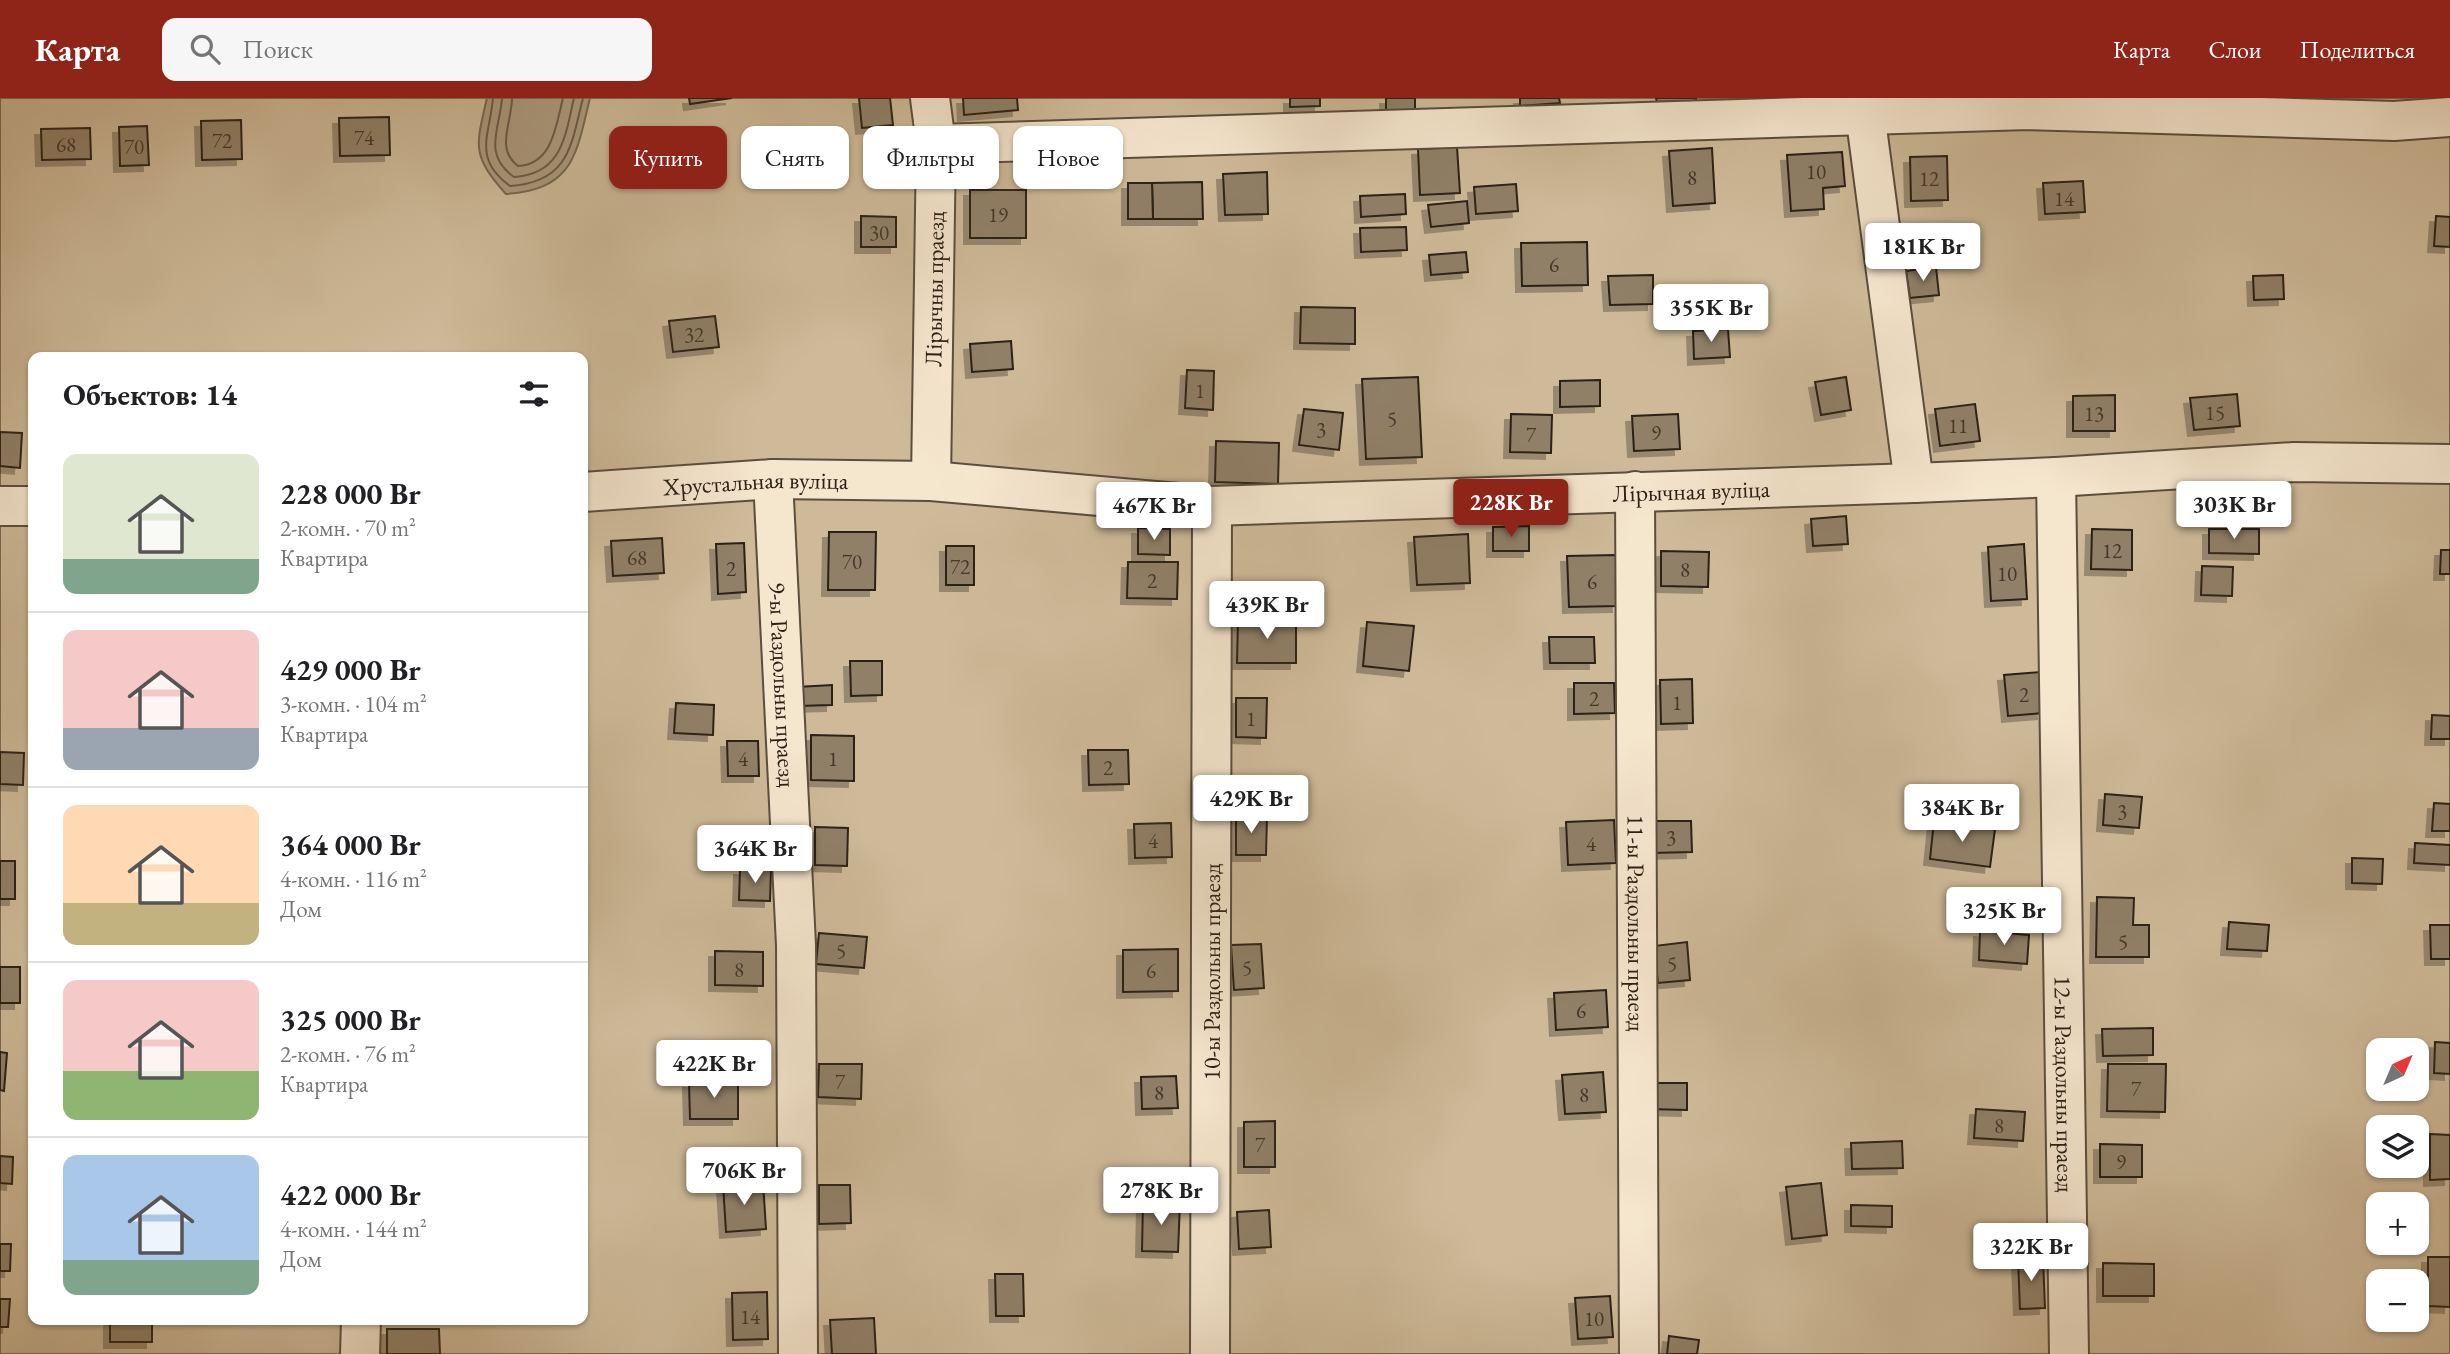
<!DOCTYPE html>
<html lang="ru">
<meta charset="utf-8">
<style>
body{margin:0;font-family:"EB Garamond",serif;background:#f6f6f6;color:#202124;height:100vh;display:flex;flex-direction:column;font-size:26px;white-space:nowrap}
*{box-sizing:border-box;margin:0}
p{font-size:23px;color:#757577}
.icon{flex:none;width:38px;height:38px;fill:none;stroke:currentColor;stroke-width:2;stroke-linecap:round;stroke-linejoin:round}
.map{position:relative;flex:1;overflow:hidden}
.drawer{position:absolute;left:28px;top:254px;width:560px;height:973px;display:flex;flex-direction:column;background:#fff;border-radius:14px;box-shadow:0 2px 5px #0004}
.drawer>*{flex:none}
.top-card{position:absolute;left:609px;top:28px;width:665px;height:63px;display:flex;gap:14px}
.needle{width:46px;rotate:44deg}
.tools{position:absolute;left:2366px;top:940px;display:grid;gap:14px}
.tools a{display:grid;place-items:center;width:63px;height:63px;border-radius:14px;background:#fff;box-shadow:0 2px 5px #0004;font-size:35px}
.price{position:absolute;translate:-50% -60px;padding:0 16px;border-radius:7px;background:#fff;color:#222;font-size:23px;line-height:46px;filter:drop-shadow(0 2px 4px #0008)}
.price::after{content:'';position:absolute;left:50%;top:42px;width:21px;height:16px;margin-left:-10px;background:inherit;clip-path:polygon(0 0,100% 0,50% 100%)}
.price.selected{background:#8f2418;color:#fff}
ul{padding:0;list-style:none}
li{display:flex;align-items:center;gap:21px;height:175px;padding:0 35px}
li+li{border-top:2px solid #e0e0e0}
li span{display:grid;place-items:center;flex:none;width:196px;height:140px;border-radius:14px;color:#555}
li>.icon{margin-inline-start:auto}
span .icon{width:84px;height:84px;fill:#fffc;stroke-width:1}
li b{font-size:30px}
h2{display:flex;justify-content:space-between;align-items:center;height:84px;padding:0 35px;font-size:30px}
.chip{padding:0 24px;border-radius:14px;background:#fff;box-shadow:0 2px 5px #0004;font-size:24px;line-height:63px}
.chip.selected{background:#8f2418;color:#fff}
header{display:flex;align-items:center;gap:42px;box-sizing:border-box;height:98px;padding:0 35px;background:#8f2418;color:#fff}
header strong{font-size:33px}
nav{display:flex;gap:38px;margin-inline-start:auto;font-size:24px}
.search{width:490px;height:63px;background:#f6f6f6;display:flex;align-items:center;gap:18px;box-sizing:border-box;padding:0 24px;border-radius:14px;color:#757577;font-size:26px}
.map>svg:first-child{display:block}
</style>
<header>
<strong>Карта</strong>
<div class="search"><svg class="icon" aria-label="search" viewBox="0 0 24 24"><circle cx="10" cy="10" r="6"/><path d="M15 15l6 6"/></svg>Поиск</div>
<nav><a>Карта</a><a>Слои</a><a>Поделиться</a></nav>
</header>
<div class="map">
<svg width="2450" height="1256" viewBox="0 0 2450 1256">
<defs>
<filter id="shadow"><feDropShadow dx="-6" dy="6" stdDeviation="0" flood-color="#0004"/></filter>
</defs>
<rect width="100%" height="100%" fill="#efd9b4"/>
<filter id="stains"><feTurbulence type="fractalNoise" baseFrequency=".00286" numOctaves="4"/><feColorMatrix values="0 0 0 0 .2 0 0 0 0 .09 0 0 0 0 .02 0 0 0 .5 -.17"/></filter>
<radialGradient id="worn" r=".72"><stop offset=".6" stop-color="#630" stop-opacity="0"/><stop offset="1" stop-color="#630" stop-opacity=".3"/></radialGradient>
<!-- green -->
<path fill="#ceba99" stroke="#7c6d58" stroke-width="2" fill-rule="evenodd" d="M0 0H2450V1256H0ZM33 259H583V1222H33ZM2378 952H2417V990H2378ZM2378 1029H2417V1068H2378ZM2378 1106H2417V1144H2378ZM2378 1183H2417V1222H2378Z"/>
<!-- water -->
<path fill="#ac9a7e" stroke="#786954" stroke-width="2" d="M487 0H590C576 57 574 91 506 96 471 57 476 48 487 0Z"/>
<g fill="none" stroke-linecap="round" stroke-linejoin="round">
<!-- shore -->
<g stroke="#6b5d4a" stroke-width="2">
<path d="M493 0C490 37 472 60 510 88 569 84 571 48 583 0"/>
<path d="M502 0C500 31 482 56 514 79 562 76 565 39 574 0"/>
<path d="M512 0C512 24 495 51 518 68 553 66 556 27 563 0"/>
</g>
</g>
<!-- building -->
<g fill="#908068" stroke="#2a2016" stroke-width="2" filter="url(#shadow)">
<polygon points="689,0 732,0 690,6"/>
<polygon points="859,0 890,0 893,27 862,30"/>
<polygon points="963,0 1017,0 1018,12 964,17"/>
<polygon points="1290,0 1320,0 1320,8 1290,9"/>
<rect x="1386" y="0" width="29" height="14"/>
<polygon points="1520,0 1559,0 1560,5 1520,8"/>
<polygon points="1656,0 1696,0 1696,3 1657,4"/>
<polygon points="389,19 390,57 340,58 339,20"/>
<polygon points="241,22 242,61 202,62 201,23"/>
<polygon points="147,28 149,67 120,68 119,29"/>
<polygon points="90,30 91,61 42,62 41,31"/>
<polygon points="1457,49 1460,95 1420,97 1418,51"/>
<polygon points="1712,50 1715,105 1673,108 1669,53"/>
<polygon points="1842,54 1845,88 1823,90 1824,111 1791,113 1787,57"/>
<polygon points="1947,58 1948,102 1911,103 1910,59"/>
<polygon points="1267,74 1268,116 1225,117 1223,76"/>
<polygon points="2083,83 2085,114 2045,116 2043,85"/>
<polygon points="1202,84 1203,121 1153,121 1152,85"/>
<polygon points="1128,85 1152,85 1153,121 1128,121"/>
<polygon points="1516,86 1518,113 1476,116 1474,89"/>
<rect x="970" y="92" width="56" height="48"/>
<polygon points="1405,96 1406,116 1361,119 1360,98"/>
<polygon points="1467,103 1469,125 1431,129 1428,107"/>
<polygon points="861,118 896,119 896,149 861,149"/>
<polygon points="2436,118 2450,119 2450,149 2434,148"/>
<polygon points="1406,129 1407,152 1361,154 1360,130"/>
<polygon points="1587,144 1588,187 1522,188 1521,145"/>
<polygon points="1466,154 1468,174 1431,177 1429,157"/>
<polygon points="1936,169 1939,197 1910,200 1906,173"/>
<polygon points="1653,177 1653,206 1610,207 1608,178"/>
<polygon points="2283,177 2284,201 2254,202 2253,178"/>
<polygon points="1301,209 1355,210 1355,246 1300,245"/>
<polygon points="715,218 719,249 673,254 669,223"/>
<polygon points="1728,231 1730,259 1694,261 1693,233"/>
<polygon points="1011,243 1013,271 972,274 970,246"/>
<polygon points="1187,272 1214,273 1213,312 1185,310"/>
<polygon points="1418,279 1422,359 1366,361 1362,281"/>
<polygon points="1846,279 1851,312 1821,317 1815,284"/>
<polygon points="1600,282 1600,308 1560,309 1560,283"/>
<polygon points="2237,296 2240,328 2194,332 2190,300"/>
<polygon points="2115,297 2115,333 2073,333 2073,298"/>
<polygon points="1975,306 1980,343 1940,348 1935,311"/>
<polygon points="1304,311 1343,315 1339,352 1299,347"/>
<polygon points="1511,316 1552,317 1551,355 1510,354"/>
<polygon points="1678,316 1680,351 1634,353 1632,318"/>
<polygon points="0,334 22,335 20,370 0,368"/>
<polygon points="1216,343 1279,345 1278,386 1215,384"/>
<polygon points="1846,418 1848,446 1813,448 1811,421"/>
<polygon points="1529,428 1529,453 1493,453 1493,429"/>
<polygon points="1138,430 1170,431 1170,457 1138,456"/>
<polygon points="2092,431 2132,432 2132,472 2091,471"/>
<polygon points="2209,431 2259,431 2259,456 2209,455"/>
<polygon points="829,434 876,434 875,492 828,492"/>
<polygon points="1468,436 1470,485 1417,487 1414,439"/>
<polygon points="662,440 664,475 613,478 611,443"/>
<polygon points="744,445 746,494 718,496 716,446"/>
<polygon points="2024,446 2027,501 1991,503 1988,449"/>
<rect x="946" y="448" width="28" height="39"/>
<polygon points="2441,452 2450,452 2450,476 2440,476"/>
<polygon points="1661,453 1709,454 1708,489 1661,488"/>
<polygon points="1616,457 1618,508 1569,509 1567,458"/>
<polygon points="1128,464 1178,464 1177,501 1127,500"/>
<polygon points="2202,468 2233,469 2232,498 2201,497"/>
<polygon points="1238,520 1296,520 1296,565 1237,565"/>
<polygon points="1367,524 1414,528 1409,573 1363,568"/>
<polygon points="1549,539 1594,539 1595,565 1550,565"/>
<polygon points="850,563 882,563 882,597 851,598"/>
<polygon points="2040,574 2043,615 2008,618 2004,577"/>
<polygon points="1692,581 1693,625 1661,626 1660,582"/>
<polygon points="1574,585 1614,585 1615,615 1574,616"/>
<polygon points="832,587 832,607 798,608 797,589"/>
<polygon points="1236,600 1267,600 1266,640 1236,639"/>
<polygon points="676,605 714,607 713,637 674,635"/>
<polygon points="2432,617 2450,618 2450,641 2431,641"/>
<polygon points="811,637 854,638 854,683 811,682"/>
<polygon points="727,643 758,643 759,678 728,678"/>
<polygon points="1088,652 1128,652 1129,686 1089,687"/>
<polygon points="0,654 24,655 23,687 0,686"/>
<polygon points="2105,696 2142,699 2139,730 2103,727"/>
<polygon points="2434,705 2450,706 2450,733 2432,733"/>
<polygon points="1236,717 1267,717 1266,757 1236,757"/>
<polygon points="1614,722 1616,765 1568,767 1566,724"/>
<polygon points="1651,723 1691,723 1692,754 1652,755"/>
<polygon points="1934,723 1995,731 1990,769 1930,761"/>
<polygon points="1171,725 1172,759 1135,760 1134,726"/>
<polygon points="815,729 848,730 847,768 815,767"/>
<polygon points="2415,745 2450,747 2450,767 2414,765"/>
<polygon points="2352,760 2383,761 2382,786 2352,785"/>
<rect x="0" y="763" width="15" height="38"/>
<polygon points="740,771 771,772 770,803 739,802"/>
<polygon points="2097,799 2134,800 2133,827 2149,827 2149,859 2096,859"/>
<polygon points="2229,824 2269,827 2267,853 2227,851"/>
<polygon points="2430,827 2450,827 2450,861 2431,861"/>
<polygon points="1980,833 2029,837 2027,866 1979,862"/>
<polygon points="819,835 867,839 864,870 816,866"/>
<polygon points="1687,844 1690,882 1658,885 1654,848"/>
<polygon points="1261,846 1264,890 1234,892 1231,847"/>
<polygon points="1178,851 1178,893 1123,894 1123,852"/>
<polygon points="715,853 763,854 763,888 715,887"/>
<rect x="0" y="869" width="20" height="36"/>
<polygon points="1606,892 1608,929 1556,932 1554,895"/>
<polygon points="2153,930 2153,957 2103,958 2102,931"/>
<polygon points="2435,944 2450,945 2450,976 2434,975"/>
<polygon points="0,954 7,955 4,993 0,992"/>
<polygon points="819,966 862,966 861,1001 818,999"/>
<polygon points="2108,966 2166,966 2165,1014 2107,1013"/>
<polygon points="1603,974 1606,1014 1565,1016 1562,977"/>
<polygon points="1176,978 1178,1010 1142,1011 1141,979"/>
<polygon points="689,984 738,984 738,1021 690,1021"/>
<polygon points="1648,985 1687,985 1687,1012 1647,1011"/>
<polygon points="1976,1011 2025,1014 2023,1043 1974,1040"/>
<polygon points="1275,1023 1275,1069 1244,1069 1244,1024"/>
<polygon points="2430,1036 2450,1037 2450,1081 2430,1082"/>
<polygon points="1902,1043 1903,1070 1852,1071 1851,1045"/>
<polygon points="2100,1046 2142,1047 2142,1079 2100,1079"/>
<polygon points="0,1058 13,1059 12,1086 0,1085"/>
<polygon points="763,1084 766,1131 726,1134 723,1086"/>
<polygon points="1821,1085 1827,1137 1792,1141 1786,1089"/>
<polygon points="819,1087 850,1087 851,1125 819,1126"/>
<polygon points="1143,1103 1180,1105 1178,1154 1142,1153"/>
<polygon points="1851,1107 1892,1108 1892,1129 1851,1128"/>
<polygon points="1269,1112 1271,1149 1239,1151 1237,1114"/>
<polygon points="0,1146 11,1146 10,1173 0,1173"/>
<polygon points="2428,1159 2450,1159 2450,1209 2428,1208"/>
<polygon points="2043,1160 2045,1210 2020,1211 2018,1161"/>
<polygon points="2103,1165 2154,1166 2154,1198 2103,1198"/>
<polygon points="995,1176 1023,1176 1024,1218 996,1218"/>
<polygon points="767,1194 768,1241 733,1242 732,1195"/>
<polygon points="1610,1198 1613,1239 1578,1241 1575,1200"/>
<polygon points="0,1201 10,1201 8,1229 0,1229"/>
<polygon points="874,1220 876,1256 832,1256 830,1222"/>
<rect x="110" y="1222" width="42" height="22"/>
<polygon points="387,1231 439,1231 440,1256 387,1256"/>
<polygon points="1669,1238 1699,1242 1697,1256 1667,1256"/>
</g>
<g fill="none" stroke-linecap="round" stroke-linejoin="round">
<defs>
<g id="minor">
<polyline points="930,0 936,46 931,383"/>
<polyline points="1863,0 1914,385"/>
<polyline points="936,46 2028,12 2394,23 2450,19"/>
<path id="s1" d="M2056 379 2069 1256"/>
<path id="s2" d="M773 381 796 847 798 1256"/>
<path id="s3" d="M1635 393 1639 1256"/>
<path id="s4" d="M583 394 773 381 931 383 1212 408 1914 385 2056 379 2294 364 2450 366"/>
<polyline points="0,408 33,408"/>
<polyline points="360,1256 361,1222"/>
<path id="s5" d="M1210 1256 1212 408"/>
</g>
</defs>
<!-- minor casing -->
<use href="#minor" stroke="#5b4e3e" stroke-width="42"/>
<!-- minor -->
<use href="#minor" stroke="#f5e6ce" stroke-width="38"/>
</g>
<g text-anchor="middle" dominant-baseline="central" stroke-width="6" stroke-linejoin="round" paint-order="stroke">
<!-- number labels -->
<g font-size="21" fill="#44382a">
<text x="364" y="39">74</text>
<text x="222" y="42">72</text>
<text x="66" y="46">68</text>
<text x="134" y="48">70</text>
<text x="1816" y="73">10</text>
<text x="1692" y="79">8</text>
<text x="1929" y="80">12</text>
<text x="2064" y="100">14</text>
<text x="998" y="116">19</text>
<text x="879" y="134">30</text>
<text x="1554" y="166">6</text>
<text x="694" y="236">32</text>
<text x="1200" y="292">1</text>
<text x="2215" y="314">15</text>
<text x="2094" y="315">13</text>
<text x="1392" y="320">5</text>
<text x="1958" y="327">11</text>
<text x="1321" y="331">3</text>
<text x="1656" y="334">9</text>
<text x="1531" y="336">7</text>
<text x="2112" y="452">12</text>
<text x="637" y="459">68</text>
<text x="852" y="463">70</text>
<text x="960" y="468">72</text>
<text x="731" y="470">2</text>
<text x="1685" y="471">8</text>
<text x="2007" y="475">10</text>
<text x="1152" y="482">2</text>
<text x="1592" y="483">6</text>
<text x="2024" y="596">2</text>
<text x="1594" y="600">2</text>
<text x="1677" y="604">1</text>
<text x="1251" y="620">1</text>
<text x="743" y="660">4</text>
<text x="833" y="660">1</text>
<text x="1108" y="669">2</text>
<text x="2122" y="713">3</text>
<text x="1671" y="739">3</text>
<text x="1153" y="742">4</text>
<text x="1591" y="745">4</text>
<text x="2123" y="843">5</text>
<text x="841" y="852">5</text>
<text x="1672" y="865">5</text>
<text x="1247" y="869">5</text>
<text x="739" y="871">8</text>
<text x="1151" y="872">6</text>
<text x="1581" y="912">6</text>
<text x="840" y="983">7</text>
<text x="2136" y="990">7</text>
<text x="1159" y="994">8</text>
<text x="1584" y="996">8</text>
<text x="1999" y="1027">8</text>
<text x="1260" y="1046">7</text>
<text x="2121" y="1063">9</text>
<text x="750" y="1218">14</text>
<text x="1594" y="1220">10</text>
</g>
<!-- street labels -->
<g font-size="24" fill="#2a2016" stroke="#f5e6ce">
<text transform="translate(934 191) rotate(-89)">Лірычны праезд</text>
<text stroke="none"><textPath href="#s4" startOffset="173">Хрустальная вуліца</textPath></text>
<text stroke="none"><textPath href="#s4" startOffset="1110">Лірычная вуліца</textPath></text>
<text stroke="none"><textPath href="#s2" startOffset="206">9-ы Раздольны праезд</textPath></text>
<text stroke="none"><textPath href="#s3" startOffset="432">11-ы Раздольны праезд</textPath></text>
<text stroke="none"><textPath href="#s5" startOffset="382">10-ы Раздольны праезд</textPath></text>
<text stroke="none"><textPath href="#s1" startOffset="607">12-ы Раздольны праезд</textPath></text>
</g>
</g>
<rect width="100%" height="100%" filter="url(#stains)"/>
<rect width="100%" height="100%" fill="url(#worn)"/>
</svg>
<div class="tools">
<a><svg class="needle" viewBox="-14 -14 28 28"><path d="M0-13l5 13h-10z" fill="#e53935"/><path d="M0 13l5-13h-10z" fill="#757577"/></svg></a>
<a><svg class="icon" aria-label="layers" viewBox="0 0 24 24"><path d="M12 4l9 5-9 5-9-5zM3 14l9 5 9-5"/></svg></a>
<a>+</a>
<a>−</a>
</div>
<b class="price" style="left:1923px;top:185px">181K Br</b>
<b class="price" style="left:1711px;top:246px">355K Br</b>
<b class="price selected" style="left:1511px;top:441px">228K Br</b>
<b class="price" style="left:2234px;top:443px">303K Br</b>
<b class="price" style="left:1154px;top:444px">467K Br</b>
<b class="price" style="left:1267px;top:543px">439K Br</b>
<b class="price" style="left:1251px;top:737px">429K Br</b>
<b class="price" style="left:1962px;top:746px">384K Br</b>
<b class="price" style="left:755px;top:787px">364K Br</b>
<b class="price" style="left:2004px;top:849px">325K Br</b>
<b class="price" style="left:714px;top:1002px">422K Br</b>
<b class="price" style="left:744px;top:1109px">706K Br</b>
<b class="price" style="left:1161px;top:1129px">278K Br</b>
<b class="price" style="left:2031px;top:1185px">322K Br</b>
<div class="top-card">
<a class="chip selected">Купить</a>
<a class="chip">Снять</a>
<a class="chip">Фильтры</a>
<a class="chip">Новое</a>
</div>
<section class="drawer">
<h2>Объектов: 14<svg class="icon" aria-label="filters" viewBox="0 0 24 24"><path d="M4 7h16M4 17h16"/><circle cx="9" cy="7" r="2"/><circle cx="15" cy="17" r="2"/></svg></h2>
<ul>
<li><span style="background:linear-gradient(#dfe7d0 75%,#7fa58c 0)"><svg class="icon" aria-label="home" viewBox="0 0 24 24"><path d="M3 11l9-7 9 7M6 9v11h12V9"/></svg></span><div><b>228 000 Br</b><p>2-комн. · 70 m²</p><p>Квартира</p></div></li>
<li><span style="background:linear-gradient(#f6c9c9 70%,#9aa5b1 0)"><svg class="icon" aria-label="home" viewBox="0 0 24 24"><path d="M3 11l9-7 9 7M6 9v11h12V9"/></svg></span><div><b>429 000 Br</b><p>3-комн. · 104 m²</p><p>Квартира</p></div></li>
<li><span style="background:linear-gradient(#ffd9b3 70%,#c2b280 0)"><svg class="icon" aria-label="home" viewBox="0 0 24 24"><path d="M3 11l9-7 9 7M6 9v11h12V9"/></svg></span><div><b>364 000 Br</b><p>4-комн. · 116 m²</p><p>Дом</p></div></li>
<li><span style="background:linear-gradient(#f6c9c9 65%,#8fb573 0)"><svg class="icon" aria-label="home" viewBox="0 0 24 24"><path d="M3 11l9-7 9 7M6 9v11h12V9"/></svg></span><div><b>325 000 Br</b><p>2-комн. · 76 m²</p><p>Квартира</p></div></li>
<li><span style="background:linear-gradient(#a9c7e8 75%,#7fa58c 0)"><svg class="icon" aria-label="home" viewBox="0 0 24 24"><path d="M3 11l9-7 9 7M6 9v11h12V9"/></svg></span><div><b>422 000 Br</b><p>4-комн. · 144 m²</p><p>Дом</p></div></li>
</ul>
</section>
</div>
